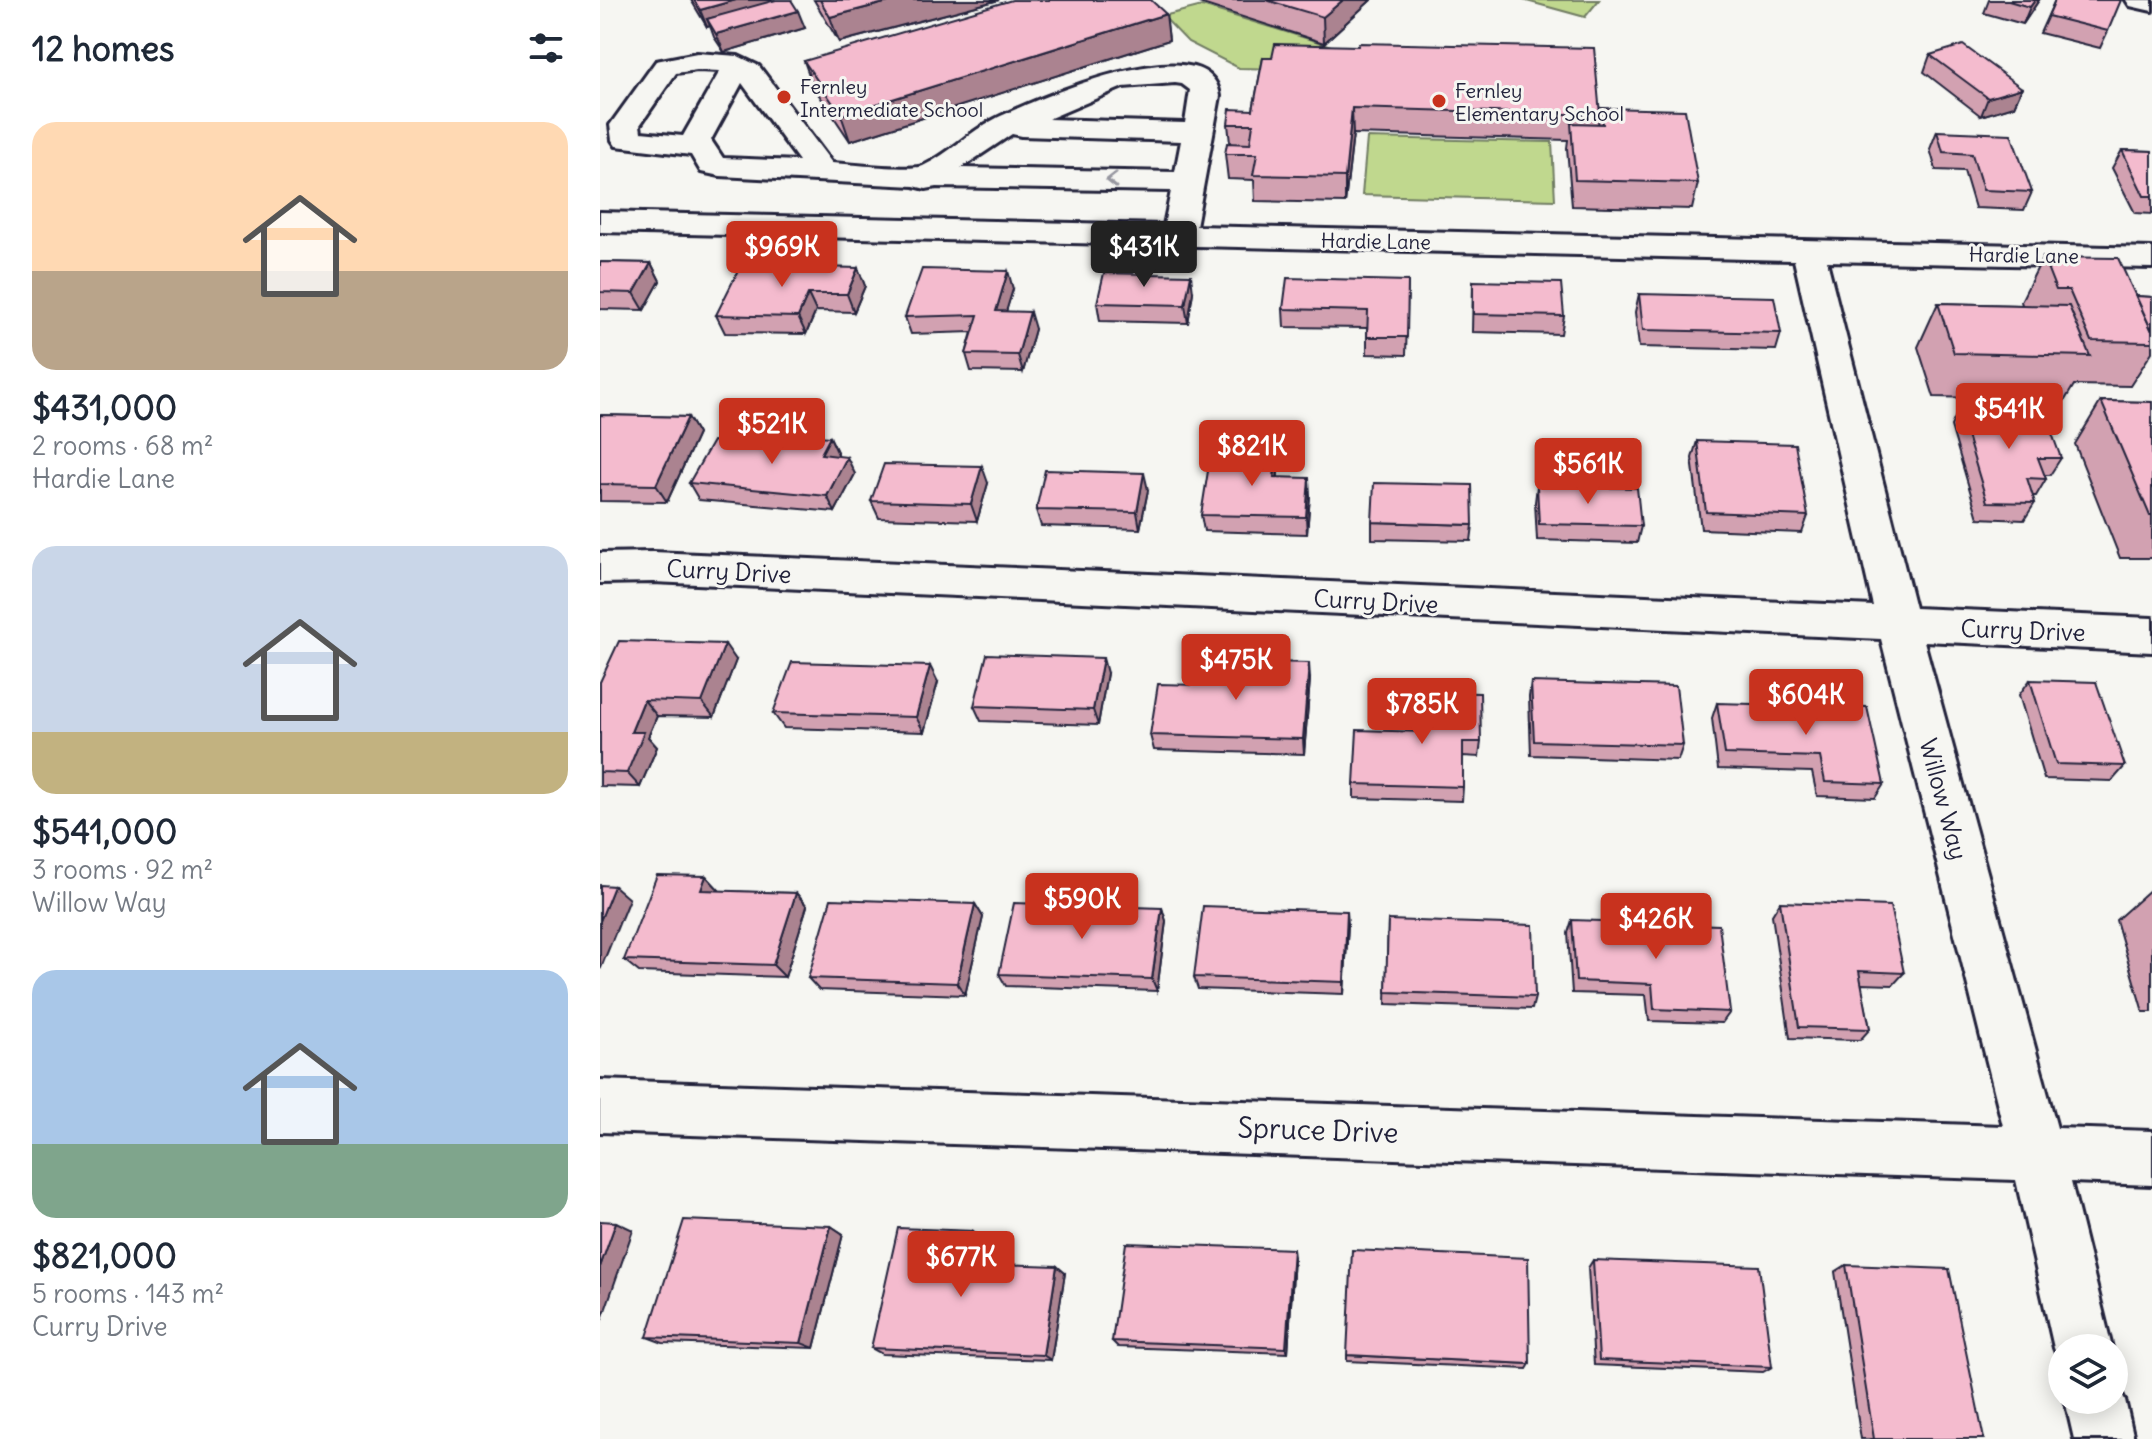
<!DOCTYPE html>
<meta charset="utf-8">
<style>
body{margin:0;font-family:Delius,sans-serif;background:#f2f2f3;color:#1f2937;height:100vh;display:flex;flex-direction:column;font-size:30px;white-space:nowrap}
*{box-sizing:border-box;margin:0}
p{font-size:26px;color:#747a83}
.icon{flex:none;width:44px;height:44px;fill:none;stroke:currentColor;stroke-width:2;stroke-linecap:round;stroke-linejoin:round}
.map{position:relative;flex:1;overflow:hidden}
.sheet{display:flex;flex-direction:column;background:#fff;width:600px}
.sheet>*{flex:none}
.fabs{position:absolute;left:1448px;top:1334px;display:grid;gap:16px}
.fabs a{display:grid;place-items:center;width:80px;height:80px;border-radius:50%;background:#fff;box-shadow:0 4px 20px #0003;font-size:40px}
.price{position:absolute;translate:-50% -68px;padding:0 18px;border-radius:8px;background:#c8321e;color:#fff;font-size:26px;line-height:52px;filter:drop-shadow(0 2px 4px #0008)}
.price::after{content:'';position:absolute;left:50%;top:48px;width:24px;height:18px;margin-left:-12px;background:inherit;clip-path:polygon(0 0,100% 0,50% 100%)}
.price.active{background:#222;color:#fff}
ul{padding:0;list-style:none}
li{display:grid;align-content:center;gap:16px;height:424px;padding:0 32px}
li span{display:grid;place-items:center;height:248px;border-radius:24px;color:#555}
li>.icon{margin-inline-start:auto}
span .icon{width:144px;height:144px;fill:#fffc;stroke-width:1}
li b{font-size:34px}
h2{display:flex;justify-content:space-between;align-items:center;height:96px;padding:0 32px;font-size:34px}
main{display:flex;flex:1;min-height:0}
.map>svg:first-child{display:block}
</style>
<main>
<section class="sheet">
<h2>12 homes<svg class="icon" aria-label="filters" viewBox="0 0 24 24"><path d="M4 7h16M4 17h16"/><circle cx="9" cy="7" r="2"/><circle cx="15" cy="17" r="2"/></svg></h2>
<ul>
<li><span style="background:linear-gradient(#ffd9b3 60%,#b9a48a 0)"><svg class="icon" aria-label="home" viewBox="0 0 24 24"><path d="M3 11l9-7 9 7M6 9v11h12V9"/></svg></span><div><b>$431,000</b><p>2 rooms · 68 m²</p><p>Hardie Lane</p></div></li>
<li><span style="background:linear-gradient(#c9d6e8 75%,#c2b280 0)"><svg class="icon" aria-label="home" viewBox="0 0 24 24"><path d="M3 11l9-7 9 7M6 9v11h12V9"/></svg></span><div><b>$541,000</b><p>3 rooms · 92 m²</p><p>Willow Way</p></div></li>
<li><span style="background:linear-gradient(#a9c7e8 70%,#7fa58c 0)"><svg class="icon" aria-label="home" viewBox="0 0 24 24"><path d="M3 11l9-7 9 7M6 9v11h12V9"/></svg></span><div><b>$821,000</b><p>5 rooms · 143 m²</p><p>Curry Drive</p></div></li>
</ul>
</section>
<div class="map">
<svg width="1552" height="1439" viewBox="0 0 1552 1439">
<rect width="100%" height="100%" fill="#f6f6f2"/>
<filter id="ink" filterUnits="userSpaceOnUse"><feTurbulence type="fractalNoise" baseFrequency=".0125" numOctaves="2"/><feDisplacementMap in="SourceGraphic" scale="16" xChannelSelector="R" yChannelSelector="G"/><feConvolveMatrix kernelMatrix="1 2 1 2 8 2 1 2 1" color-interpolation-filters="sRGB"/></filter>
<g filter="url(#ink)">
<!-- green -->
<g fill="#c0d88e" stroke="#717d64" stroke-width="2">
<polygon points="923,0 999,0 985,17"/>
<polygon points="602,6 754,53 754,71 639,68 588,42 563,16"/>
<polygon points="767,138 952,142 955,200 762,195"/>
</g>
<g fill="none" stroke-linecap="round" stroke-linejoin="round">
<defs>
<g id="minor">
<polygon points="1526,0 1552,0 1552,11 1530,6"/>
<path d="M97 53 138 56 159 66 232 163C250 164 311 171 323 166 349 154 370 131 395 119 431 101 611 21 620 96L596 226 1552 248V268L1227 261 1315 608 1552 618V652L1324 641 1457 1128 1552 1131V1185L1471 1182 1512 1348H1462V1368L1454 1348 1416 1180 0 1132V1080L1403 1126 1281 639 53 582 0 583V553L53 552 1273 606 1194 260 0 232V212L564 225 571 191 337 187 326 189 314 186 120 176 101 172 91 155 16 146 12 140 10 125 56 61ZM97 70 120 71 83 136 41 132 40 125 76 73ZM142 83 199 161 123 158 111 140ZM575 83 582 84 590 90 585 123 448 119 523 87ZM412 134 421 136 581 141 575 172 361 168Z"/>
<polygon points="1514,1378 1525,1400 1534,1439 1474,1439 1465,1400 1514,1400"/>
</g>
</defs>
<!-- minor casing -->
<use href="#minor" stroke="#22223b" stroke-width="6"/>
<!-- minor -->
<use href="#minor" fill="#f6f6f2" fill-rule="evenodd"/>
</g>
<!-- wall -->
<g fill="#d2a1b1" stroke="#22223b" stroke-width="2">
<polygon points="91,0 191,0 205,28 124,52 114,37 110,26 107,27"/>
<polygon points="214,0 399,0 239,42"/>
<polygon points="598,0 771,0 724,43 599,3"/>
<polygon points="1389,0 1439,0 1423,24 1384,13"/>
<polygon points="1455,0 1508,31 1500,48 1440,33"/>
<polygon points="566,14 569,40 250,141 213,86 204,61"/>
<polygon points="1330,55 1422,88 1414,106 1381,116 1324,72"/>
<polygon points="663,58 1000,115 998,124 1001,108 1098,183 1092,209 972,206 967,148 968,140 753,134 745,203 655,201 654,180 628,179 625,154 630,143 628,124 653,110"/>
<polygon points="1337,131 1432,192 1424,210 1375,208 1364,171 1336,170 1330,149"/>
<polygon points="1522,150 1552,151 1552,214 1535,213 1512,168"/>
<polygon points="1443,257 1536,296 1552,297 1552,352 1530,386 1474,385 1465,400 1334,397 1318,347 1338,303 1422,305 1421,301"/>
<polygon points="0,262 51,263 60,281 44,310 0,309"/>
<polygon points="258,268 265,286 254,312 216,311 206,334 125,333 116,315"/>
<polygon points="808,281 806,355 767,354 767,328 684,327 683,309"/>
<polygon points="873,281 964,316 961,334 872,332"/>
<polygon points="413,289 406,311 435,329 423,372 371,371 366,354 372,332 311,334 305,317"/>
<polygon points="593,292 588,323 500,321 497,303"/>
<polygon points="1039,294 1181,333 1176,350 1039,347 1035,312"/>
<polygon points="1501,401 1552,402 1552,558 1520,558 1475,444"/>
<polygon points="1359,409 1461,458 1450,475 1444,475 1446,479 1436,496 1432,496 1435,503 1424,520 1378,518 1351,426"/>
<polygon points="0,415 88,417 98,434 67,502 0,501"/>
<polygon points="230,437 238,454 237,456 255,474 235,512 99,500 89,483 170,447"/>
<polygon points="1097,441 1208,516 1202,533 1101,529 1092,458"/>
<polygon points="677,454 678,478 710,495 707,534 604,531 601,515"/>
<polygon points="388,483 377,521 279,518 271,501"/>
<polygon points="937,486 1041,526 1037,543 937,540 935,502"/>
<polygon points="548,490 540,529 441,526 436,510"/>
<polygon points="772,522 873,525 871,541 772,539"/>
<polygon points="136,660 114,717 57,716 48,737 57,747 40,787 0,786 0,682"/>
<polygon points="507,673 498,725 381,721 374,706"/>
<polygon points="710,679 704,754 554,750 550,735"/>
<polygon points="1430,680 1525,766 1512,781 1444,779 1419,695"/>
<polygon points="338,682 324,732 184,728 173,713"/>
<polygon points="931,682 1083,745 1078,760 931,755 929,697"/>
<polygon points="827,692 881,742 879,757 863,756 863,787 862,801 754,798 754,784 825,732"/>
<polygon points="1117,703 1284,784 1275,798 1217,796 1212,772 1118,769 1112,718"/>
<polygon points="106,876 119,890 118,891 196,893 207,906 185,977 39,972 24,960"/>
<polygon points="1552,888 1552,1012 1543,1012 1516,920"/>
<polygon points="1180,902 1304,973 1293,985 1261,984 1270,1029 1260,1040 1190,1038 1172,915"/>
<polygon points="375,904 383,917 365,995 219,990 208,978"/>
<polygon points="562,908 566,921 557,991 406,986 399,974"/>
<polygon points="788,920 935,997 932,1009 786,1004"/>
<polygon points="972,920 1130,1012 1122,1023 1049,1021 1046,995 972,993 968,933"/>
<polygon points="748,924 744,994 598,989 594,977"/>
<polygon points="231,1226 243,1234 214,1348 63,1343 47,1337"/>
<polygon points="373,1231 382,1239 377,1263 465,1273 451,1360 282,1354 271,1348"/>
<polygon points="694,1257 688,1353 518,1347 512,1341"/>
<polygon points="993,1260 1172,1367 1163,1372 994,1365 988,1268"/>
<polygon points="1246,1265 1384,1439 1261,1439 1235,1272"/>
<polygon points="747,1355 930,1364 927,1369 747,1361"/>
</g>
<!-- shaded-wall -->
<g fill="#ab8390" stroke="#22223b" stroke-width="2">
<polygon points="136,0 186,0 107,19 110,26 107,27 100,10"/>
<polygon points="296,0 399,0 239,42 230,17"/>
<polygon points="743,0 771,0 724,43 723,17"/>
<polygon points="1435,0 1439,0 1423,24 1430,7"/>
<polygon points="198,11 205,28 124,52 116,34"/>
<polygon points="566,14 569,40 250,141 241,115"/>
<polygon points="1422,88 1414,106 1381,116 1388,98"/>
<polygon points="752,108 753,134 745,203 745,177"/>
<polygon points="51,263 60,281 44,310 34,293"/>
<polygon points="258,268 265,286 254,312 247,294"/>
<polygon points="408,271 413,289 401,328 396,311"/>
<polygon points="591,275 593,292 588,323 585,305"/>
<polygon points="208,294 216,311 206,334 198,317"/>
<polygon points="430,312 435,329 423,372 418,355"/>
<polygon points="88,417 98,434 67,502 56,485"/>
<polygon points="230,437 238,454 229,471 221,454"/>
<polygon points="677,454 678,471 676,494 674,477"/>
<polygon points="247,457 255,474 235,512 227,496"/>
<polygon points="382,466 388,483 377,521 371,504"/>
<polygon points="544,473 548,490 540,529 537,512"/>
<polygon points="709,478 710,495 707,534 706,517"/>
<polygon points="125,644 136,660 114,717 102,702"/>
<polygon points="503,658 507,673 498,725 493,710"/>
<polygon points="709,663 710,679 704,754 703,739"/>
<polygon points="330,666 338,682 324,732 316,717"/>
<polygon points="44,700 57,716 48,737 57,747 40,787 27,773 31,732"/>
<polygon points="106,876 119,890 114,903 101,890"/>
<polygon points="14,886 29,899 1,968 0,967 0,921"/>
<polygon points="196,893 207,906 185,977 173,965"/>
<polygon points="375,904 383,917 365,995 357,983"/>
<polygon points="562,908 566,921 557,991 552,979"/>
<polygon points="747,911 748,924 744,994 744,982"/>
<polygon points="16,1222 33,1230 0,1325 0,1267"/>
<polygon points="231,1226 243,1234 214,1348 201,1343"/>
<polygon points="373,1231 382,1239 375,1270 366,1263"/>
<polygon points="693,1249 694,1257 688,1353 686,1348"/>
<polygon points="457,1266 465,1273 451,1360 443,1355"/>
</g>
<!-- building -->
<g fill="#f4bbce" stroke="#22223b" stroke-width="2">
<polygon points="94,0 136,0 100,10"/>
<polygon points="176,0 191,0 198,11 116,34 107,19"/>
<polygon points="220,0 296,0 230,17"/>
<polygon points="412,0 551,0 566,14 241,115 204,61"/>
<polygon points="666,0 743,0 723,17"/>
<polygon points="1405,0 1435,0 1430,7"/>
<polygon points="1455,0 1521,0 1508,31 1448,16"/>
<polygon points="759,43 994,48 1000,115 752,108 745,177 653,175 657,154 625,154 627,143 650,144 653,124 628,124 630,109 653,110 663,58 672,58 675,44 758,46"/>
<polygon points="1363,45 1422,88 1388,98 1330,55"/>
<polygon points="1001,108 1085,110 1098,183 975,180 971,123 1003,124"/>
<polygon points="1337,131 1411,134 1432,192 1383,190 1372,154 1343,152"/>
<polygon points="1522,150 1552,151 1552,196 1544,196"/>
<polygon points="1443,257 1518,258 1552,331 1552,342 1491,341 1469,290 1456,290"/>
<polygon points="0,262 51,263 34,293 0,292"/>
<polygon points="141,265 258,268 247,294 208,294 198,317 116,315"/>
<polygon points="322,269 408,271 396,311 430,312 418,355 366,354 378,315 305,317"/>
<polygon points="504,273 591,275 585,305 497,303"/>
<polygon points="687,278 808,281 807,337 767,337 768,311 683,309"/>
<polygon points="873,281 961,283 964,316 873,314"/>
<polygon points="1039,294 1174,297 1181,333 1043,330"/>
<polygon points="1536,296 1552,297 1552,331"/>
<polygon points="1338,303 1469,306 1490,356 1354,353"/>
<polygon points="1501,401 1552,402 1552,516 1550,516"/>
<polygon points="1359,409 1444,412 1461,458 1438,458 1446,479 1427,478 1435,503 1387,502"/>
<polygon points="0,415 88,417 56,485 0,484"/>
<polygon points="178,432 230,437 221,454 247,457 227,496 89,483 113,441 170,447"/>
<polygon points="1097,441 1195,444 1208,516 1106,512"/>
<polygon points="611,452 677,454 674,477 709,478 706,517 601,515"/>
<polygon points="284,464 382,466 371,504 271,501"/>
<polygon points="445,470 544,473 537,512 436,510"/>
<polygon points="774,483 872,485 873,525 772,522"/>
<polygon points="937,486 1037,488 1041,526 939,524"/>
<polygon points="19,641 125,644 102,702 44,700 31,732 44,732 27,773 0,772 0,682"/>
<polygon points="387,654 503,658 493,710 374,706"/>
<polygon points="602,660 709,663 703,739 550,735 558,684 599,685"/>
<polygon points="192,662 330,666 316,717 173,713"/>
<polygon points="1430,680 1496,682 1525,766 1456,764"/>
<polygon points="931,682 1076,686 1083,745 934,741"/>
<polygon points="827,692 880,693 881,742 863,742 863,787 754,784 757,730 826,732"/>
<polygon points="1117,703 1267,707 1284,784 1225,782 1220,757 1125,754"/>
<polygon points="57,875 106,876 101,890 196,893 173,965 24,960"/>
<polygon points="0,885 14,886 0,921"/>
<polygon points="231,899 375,904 357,983 208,978"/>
<polygon points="1180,902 1290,906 1304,973 1259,971 1270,1029 1199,1027"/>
<polygon points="414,903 562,908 552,979 399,974"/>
<polygon points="603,906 747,911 744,982 594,977"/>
<polygon points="788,920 933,925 935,997 786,992"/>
<polygon points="972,920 1119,925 1130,1012 1054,1009 1052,984 976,981"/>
<polygon points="84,1220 231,1226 201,1343 47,1337"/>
<polygon points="0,1221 16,1222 0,1267"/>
<polygon points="298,1228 373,1231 366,1263 457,1266 443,1355 271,1348"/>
<polygon points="526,1243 693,1249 686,1348 512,1341"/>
<polygon points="752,1250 928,1258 930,1364 747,1355"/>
<polygon points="993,1260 1159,1266 1172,1367 999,1360"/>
<polygon points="1246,1265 1349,1269 1384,1439 1274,1439"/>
</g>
<!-- one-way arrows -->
<defs><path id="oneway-chevron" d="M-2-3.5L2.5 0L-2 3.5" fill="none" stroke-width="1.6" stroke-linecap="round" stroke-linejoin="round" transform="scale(2)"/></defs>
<use stroke="#9797a0" href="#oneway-chevron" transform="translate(512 180) rotate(-179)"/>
</g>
<!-- markers -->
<g fill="#c8321e" stroke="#f6f6f2" stroke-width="3">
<circle cx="184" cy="97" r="8"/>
<circle cx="839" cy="101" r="8"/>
</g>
<g text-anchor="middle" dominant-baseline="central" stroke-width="6" stroke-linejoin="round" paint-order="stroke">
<!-- far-poi labels -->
<g font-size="20" fill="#22223b" stroke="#f6f6f2" text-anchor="start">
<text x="200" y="86">Fernley<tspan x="200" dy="23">Intermediate School</tspan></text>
<text x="855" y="90">Fernley<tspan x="855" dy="23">Elementary School</tspan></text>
</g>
<!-- far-street labels -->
<g font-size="20" fill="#22223b" stroke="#f6f6f2">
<text transform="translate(776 241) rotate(1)">Hardie Lane</text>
<text transform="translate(1424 255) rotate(1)">Hardie Lane</text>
</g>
<!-- street labels -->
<g font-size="24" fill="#22223b" stroke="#f6f6f2">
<text transform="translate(129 571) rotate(3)">Curry Drive</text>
<text transform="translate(776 601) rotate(3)">Curry Drive</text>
<text transform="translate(1423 630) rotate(2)">Curry Drive</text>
<text transform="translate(1344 799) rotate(75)">Willow Way</text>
</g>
<!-- near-street labels -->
<g font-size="28" fill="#22223b" stroke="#f6f6f2">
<text transform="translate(718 1130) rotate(2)">Spruce Drive</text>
</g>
</g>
</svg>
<div class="fabs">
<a><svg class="icon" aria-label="layers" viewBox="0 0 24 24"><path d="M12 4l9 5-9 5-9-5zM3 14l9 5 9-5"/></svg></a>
</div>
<b class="price" style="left:182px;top:289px">$969K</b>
<b class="price active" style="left:544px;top:289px">$431K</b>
<b class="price" style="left:1409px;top:451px">$541K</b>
<b class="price" style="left:172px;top:466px">$521K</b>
<b class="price" style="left:652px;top:488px">$821K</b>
<b class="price" style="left:988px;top:506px">$561K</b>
<b class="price" style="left:636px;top:702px">$475K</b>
<b class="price" style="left:1206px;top:737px">$604K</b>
<b class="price" style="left:822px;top:746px">$785K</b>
<b class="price" style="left:482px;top:941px">$590K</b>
<b class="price" style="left:1056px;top:961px">$426K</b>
<b class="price" style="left:361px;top:1299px">$677K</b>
</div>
</main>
